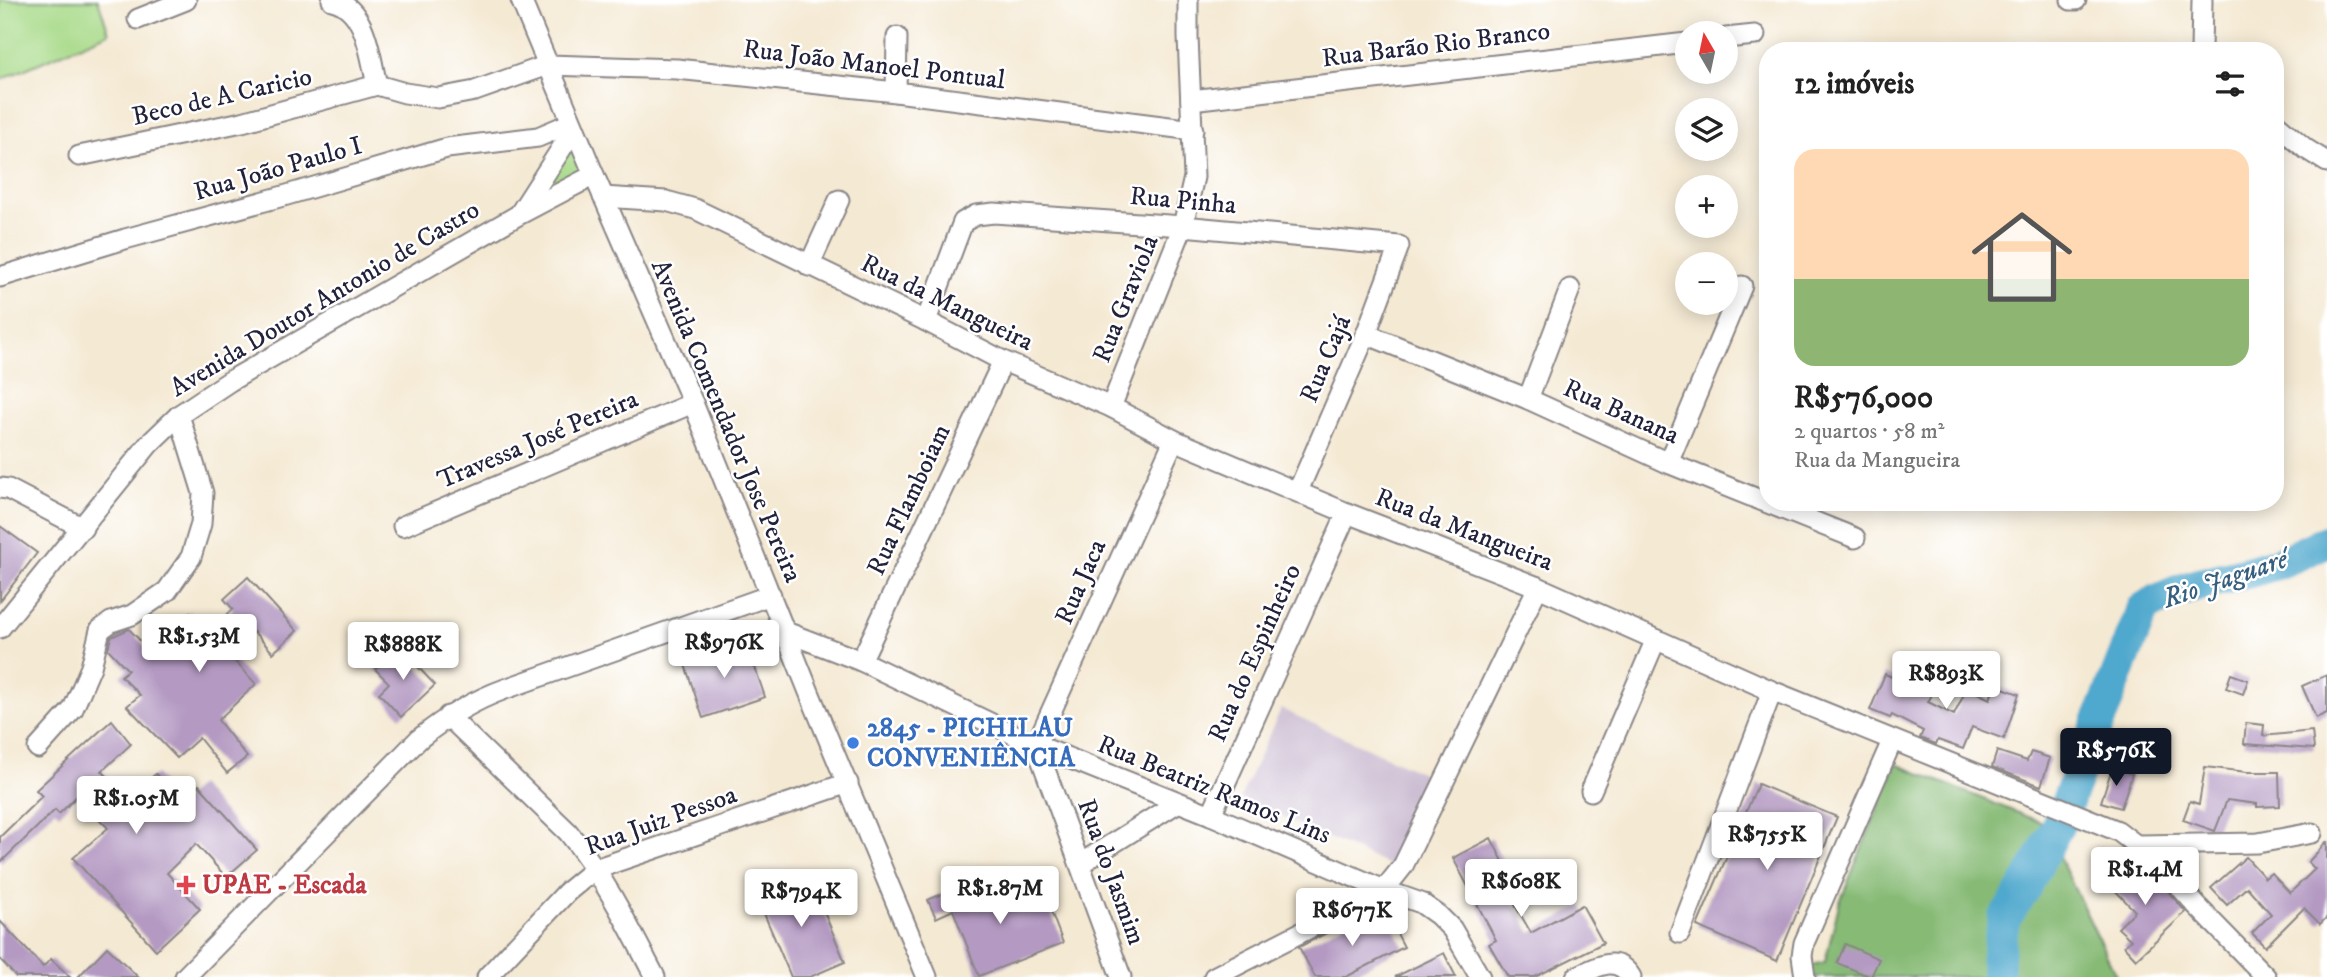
<!DOCTYPE html>
<html lang="pt">
<meta charset="utf-8">
<style>
body{margin:0;font-family:"IM FELL DW Pica",serif;background:#f6f6f6;color:#222;height:100vh;display:flex;flex-direction:column;font-size:26px;white-space:nowrap}
*{box-sizing:border-box;margin:0}
p{font-size:23px;color:#767676}
.icon{flex:none;width:38px;height:38px;fill:none;stroke:currentColor;stroke-width:2;stroke-linecap:round;stroke-linejoin:round}
.map{position:relative;flex:1;overflow:hidden}
.details{position:absolute;left:1759px;top:42px;width:525px;height:469px;display:flex;flex-direction:column;background:#fff;border-radius:28px;box-shadow:0 4px 18px #0003}
.details>*{flex:none}
.needle{width:46px;rotate:351deg}
.tools{position:absolute;left:1675px;top:21px;display:grid;gap:14px}
.tools a{display:grid;place-items:center;width:63px;height:63px;border-radius:50%;background:#fff;box-shadow:0 4px 18px #0003;font-size:35px}
.price{position:absolute;translate:-50% -60px;padding:0 16px;border-radius:7px;background:#fff;color:#222;font-size:23px;line-height:46px;filter:drop-shadow(0 2px 4px #0008)}
.price::after{content:'';position:absolute;left:50%;top:42px;width:21px;height:16px;margin-left:-10px;background:inherit;clip-path:polygon(0 0,100% 0,50% 100%)}
.price.active{background:#111827;color:#fff}
ul{padding:0;list-style:none}
li{display:grid;align-content:center;gap:14px;height:371px;padding:0 35px}
li span{display:grid;place-items:center;height:217px;border-radius:21px;color:#555}
li>.icon{margin-inline-start:auto}
span .icon{width:126px;height:126px;fill:#fffc;stroke-width:1}
li b{font-size:30px}
h2{display:flex;justify-content:space-between;align-items:center;height:84px;padding:0 35px;font-size:30px}
.map>svg:first-child{display:block}
</style>
<div class="map">
<svg width="2327" height="977" viewBox="0 0 2327 977">
<rect width="100%" height="100%" fill="#fff"/>
<filter id="ink" filterUnits="userSpaceOnUse"><feTurbulence type="fractalNoise" baseFrequency=".0143" numOctaves="2"/><feDisplacementMap in="SourceGraphic" scale="14" xChannelSelector="R" yChannelSelector="G"/><feConvolveMatrix kernelMatrix="1 2 1 2 8 2 1 2 1" color-interpolation-filters="sRGB"/></filter>
<filter id="wash" filterUnits="userSpaceOnUse"><feTurbulence type="fractalNoise" baseFrequency=".00686" numOctaves="4" result="noise"/><feDisplacementMap in="SourceGraphic" scale="28" xChannelSelector="R" yChannelSelector="G"/><feGaussianBlur stdDeviation="1.57" result="paint"/><feColorMatrix in="noise" values="0 0 0 0 0 0 0 0 0 0 0 0 0 0 0 0 0 1.4 0 .05"/><feComposite in="paint" operator="in"/></filter>
<g filter="url(#wash)">
<rect width="100%" height="100%" fill="#f4e9d3"/>
<!-- industrial -->
<polygon fill="#ccbed3" points="1281,709 1436,779 1395,868 1240,798"/>
<!-- green -->
<g fill="#a8da89" stroke="#657e62" stroke-width="2">
<polygon points="0,0 98,0 109,33 0,80"/>
<polygon points="574,141 593,186 539,195"/>
</g>
<!-- forest -->
<polygon fill="#86ba75" stroke="#546e58" stroke-width="2" points="1896,764 2043,823 2117,977 1805,977 1803,967 1825,962 1839,904"/>
<g fill="none" stroke-linecap="round" stroke-linejoin="round">
<!-- river -->
<path stroke="#50a8cd" stroke-width="33" d="M1998 977 1997 959 2004 919 2023 891 2059 823 2143 609C2182 583 2228 580 2272 565 2291 559 2309 549 2327 541"/>
</g>
<g id="blocks">
<!-- building -->
<g fill="#b49ac2">
<polygon points="0,526 37,553 0,601"/>
<polygon points="248,577 297,631 273,653 254,632 229,655 256,684 218,720 247,757 227,773 199,738 177,758 127,706 140,695 121,676 128,670 108,649 111,637 129,629 149,650 190,612 209,632 233,609 224,599"/>
<polygon points="746,641 765,697 703,718 684,662"/>
<polygon points="399,647 435,685 401,717 379,693 389,683 375,669"/>
<polygon points="1885,674 1911,685 1913,681 1934,691 1928,702 1954,715 1967,688 1990,699 1995,685 2019,694 2004,739 1972,727 1963,749 1938,740 1936,744 1920,738 1923,731 1892,715 1890,718 1870,710"/>
<polygon points="2231,674 2248,680 2243,694 2226,688"/>
<polygon points="2327,675 2327,713 2316,718 2302,686"/>
<polygon points="112,720 131,744 102,771 127,797 156,774 179,804 199,785 257,850 226,877 196,844 167,873 200,909 156,950 73,858 108,828 77,796 59,814 55,810 0,863 0,837 42,796 36,790"/>
<polygon points="2246,723 2264,725 2263,736 2312,731 2314,749 2244,744"/>
<polygon points="1997,751 2027,761 2031,752 2050,758 2041,786 1992,767"/>
<polygon points="2205,767 2247,772 2279,772 2280,806 2257,807 2257,804 2227,800 2215,831 2183,820 2190,801 2199,804"/>
<polygon points="2112,768 2132,774 2121,808 2101,802"/>
<polygon points="1758,784 1837,817 1777,961 1697,926"/>
<polygon points="1491,838 1520,894 1511,898 1531,933 1582,905 1603,943 1535,977 1508,977 1489,944 1496,940 1453,858"/>
<polygon points="2327,842 2327,917 2320,924 2304,908 2265,947 2252,933 2271,914 2247,887 2227,905 2211,888 2246,857 2265,878 2271,873 2290,893 2315,869 2308,862"/>
<polygon points="2135,859 2149,870 2186,912 2136,959 2124,946 2131,940 2118,928 2135,911 2109,884"/>
<polygon points="809,876 845,962 810,977 791,977 757,897"/>
<polygon points="975,879 988,909 1042,888 1063,943 979,976 953,910 936,918 928,900"/>
<polygon points="1386,912 1404,947 1346,977 1315,977 1299,947 1354,919 1358,927"/>
<polygon points="0,921 43,967 51,959 70,977 16,977 0,959"/>
<polygon points="1845,944 1879,959 1871,977 1837,963"/>
<polygon points="107,947 138,977 78,977"/>
<polygon points="1444,953 1456,977 1395,977"/>
</g>
</g>
</g>
<g filter="url(#ink)">
<use href="#blocks" fill-opacity="0" stroke="#8b8687" stroke-width="2"/>
<g fill="none" stroke-linecap="round" stroke-linejoin="round">
<defs>
<g id="minor">
<path d="M332 0C367 8 370 57 377 85"/>
<polyline points="521,0 594,175 693,403 809,692 927,977"/>
<polyline points="2071,0 2076,0"/>
<polyline points="138,19 186,0"/>
<polyline points="1726,38 1755,35"/>
<polyline points="2201,51 2202,0"/>
<polyline points="377,85 405,93 438,98 475,91 548,65 677,69 896,92 1193,130"/>
<polyline points="896,92 897,37"/>
<polyline points="1191,100 1687,43"/>
<polyline points="2275,123 2306,149 2327,162"/>
<polyline points="79,156 242,122 377,85"/>
<polyline points="603,197 666,201 695,209 926,321 1003,361 1111,407 1174,440 1347,513 1538,587 1772,691 2118,831 2157,861 2197,906 2266,977"/>
<polyline points="520,213 574,129"/>
<polyline points="809,266 839,200"/>
<polyline points="0,277 125,239 287,195 447,148 538,137 571,123"/>
<polyline points="926,321 963,222 976,215 994,213 1183,226 1399,246 1366,334 1298,491"/>
<polyline points="1366,334 1528,399 1668,463 1855,538"/>
<polyline points="1528,399 1570,289"/>
<polyline points="1111,407 1183,226 1194,177 1188,37 1188,0"/>
<polyline points="1668,463 1742,286"/>
<polyline points="0,488 8,489 83,528"/>
<polyline points="403,526 693,403"/>
<polyline points="0,628 149,444 179,415 230,381 520,214 594,175"/>
<polyline points="786,632 861,661 1036,745 1211,815 1384,890 1421,903 1438,915 1452,929 1480,977"/>
<polyline points="861,661 1003,361"/>
<path d="M448 716 568 832C604 876 629 927 655 977"/>
<polyline points="38,748 73,709 91,667 100,630 111,622 132,615 167,591 191,557 201,524 203,493 179,415"/>
<polyline points="1591,791 1656,639"/>
<polyline points="1211,815 1347,513"/>
<polyline points="2139,845 2258,843 2312,833"/>
<polyline points="1080,864 1177,803"/>
<polyline points="1680,933 1772,691"/>
<path d="M185 977 419 739C446 717 472 701 505 689L771 595"/>
<polyline points="487,977 567,892 595,869 848,783"/>
<polyline points="1121,977 1036,745 1174,440"/>
<polyline points="1214,977 1384,890 1403,866 1538,587"/>
<path d="M1576 977C1595 968 1616 953 1631 977"/>
<polyline points="1805,977 1802,956 1804,943 1892,741"/>
</g>
</defs>
<!-- minor casing -->
<use href="#minor" stroke="#8b8687" stroke-width="23"/>
<!-- minor -->
<use href="#minor" stroke="#fff" stroke-width="19"/>
</g>
</g>
<!-- markers -->
<circle fill="#3f7fe0" stroke="#fff" stroke-width="2.5" cx="853" cy="743" r="7"/>
<path fill="#e0444e" stroke="#fff" stroke-width="2.5" d="M182.5 874.5h7v7h7v7h-7v7h-7v-7h-7v-7h7z"/>
<g text-anchor="middle" dominant-baseline="central" stroke-width="5" stroke-linejoin="round" paint-order="stroke">
<!-- street labels -->
<g font-size="26" fill="#22223b" stroke="#fff">
<text transform="translate(1436 45) rotate(-7)">Rua Barão Rio Branco</text>
<text transform="translate(874 65) rotate(7)">Rua João Manoel Pontual</text>
<text transform="translate(222 97) rotate(-13)">Beco de A Caricio</text>
<text transform="translate(278 169) rotate(-16)">Rua João Paulo I</text>
<text transform="translate(1183 201) rotate(5)">Rua Pinha</text>
<text transform="translate(325 299) rotate(-31)">Avenida Doutor Antonio de Castro</text>
<text transform="translate(1126 299) rotate(-68)">Rua Graviola</text>
<text transform="translate(947 303) rotate(26)">Rua da Mangueira</text>
<text transform="translate(1326 359) rotate(-67)">Rua Cajá</text>
<text transform="translate(1621 412) rotate(24)">Rua Banana</text>
<text transform="translate(726 421) rotate(67)">Avenida Comendador Jose Pereira</text>
<text transform="translate(538 440) rotate(-23)">Travessa José Pereira</text>
<text transform="translate(909 500) rotate(-65)">Rua Flamboiam</text>
<text transform="translate(1464 530) rotate(21)">Rua da Mangueira</text>
<text transform="translate(1081 582) rotate(-66)">Rua Jaca</text>
<text transform="translate(1255 653) rotate(-66)">Rua do Espinheiro</text>
<text transform="translate(1214 790) rotate(22)">Rua Beatriz Ramos Lins</text>
<text transform="translate(661 821) rotate(-20)">Rua Juiz Pessoa</text>
<text transform="translate(1111 872) rotate(70)">Rua do Jasmim</text>
</g>
<!-- shop labels -->
<g font-size="26" font-weight="bold" fill="#366cbe" stroke="#fff" text-anchor="start">
<text x="867" y="728">2845 - PICHILAU<tspan x="867" dy="30">CONVENIÊNCIA</tspan></text>
</g>
<!-- health labels -->
<g font-size="26" font-weight="bold" fill="#be3a42" stroke="#fff" text-anchor="start">
<text x="202" y="885">UPAE - Escada</text>
</g>
<!-- water labels -->
<g font-size="28" font-style="italic" fill="#375e7d" stroke="#fff">
<text transform="translate(2225 579) rotate(-19)">Rio Jaguaré</text>
</g>
</g>
</svg>
<div class="tools">
<a><svg class="needle" viewBox="-14 -14 28 28"><path d="M0-13l5 13h-10z" fill="#e53935"/><path d="M0 13l5-13h-10z" fill="#767676"/></svg></a>
<a><svg class="icon" aria-label="layers" viewBox="0 0 24 24"><path d="M12 4l9 5-9 5-9-5zM3 14l9 5 9-5"/></svg></a>
<a>+</a>
<a>−</a>
</div>
<b class="price" style="left:199px;top:674px">R$1.53M</b>
<b class="price" style="left:724px;top:680px">R$976K</b>
<b class="price" style="left:403px;top:682px">R$888K</b>
<b class="price" style="left:1946px;top:711px">R$893K</b>
<b class="price active" style="left:2116px;top:788px">R$576K</b>
<b class="price" style="left:136px;top:836px">R$1.05M</b>
<b class="price" style="left:1767px;top:872px">R$755K</b>
<b class="price" style="left:2145px;top:907px">R$1.4M</b>
<b class="price" style="left:1521px;top:919px">R$608K</b>
<b class="price" style="left:1000px;top:926px">R$1.87M</b>
<b class="price" style="left:801px;top:929px">R$794K</b>
<b class="price" style="left:1352px;top:948px">R$677K</b>
<section class="details">
<h2>12 imóveis<svg class="icon" aria-label="filters" viewBox="0 0 24 24"><path d="M4 7h16M4 17h16"/><circle cx="9" cy="7" r="2"/><circle cx="15" cy="17" r="2"/></svg></h2>
<ul>
<li><span style="background:linear-gradient(#ffd9b3 60%,#8fb573 0)"><svg class="icon" aria-label="home" viewBox="0 0 24 24"><path d="M3 11l9-7 9 7M6 9v11h12V9"/></svg></span><div><b>R$576,000</b><p>2 quartos · 58 m²</p><p>Rua da Mangueira</p></div></li>
</ul>
</section>
</div>
